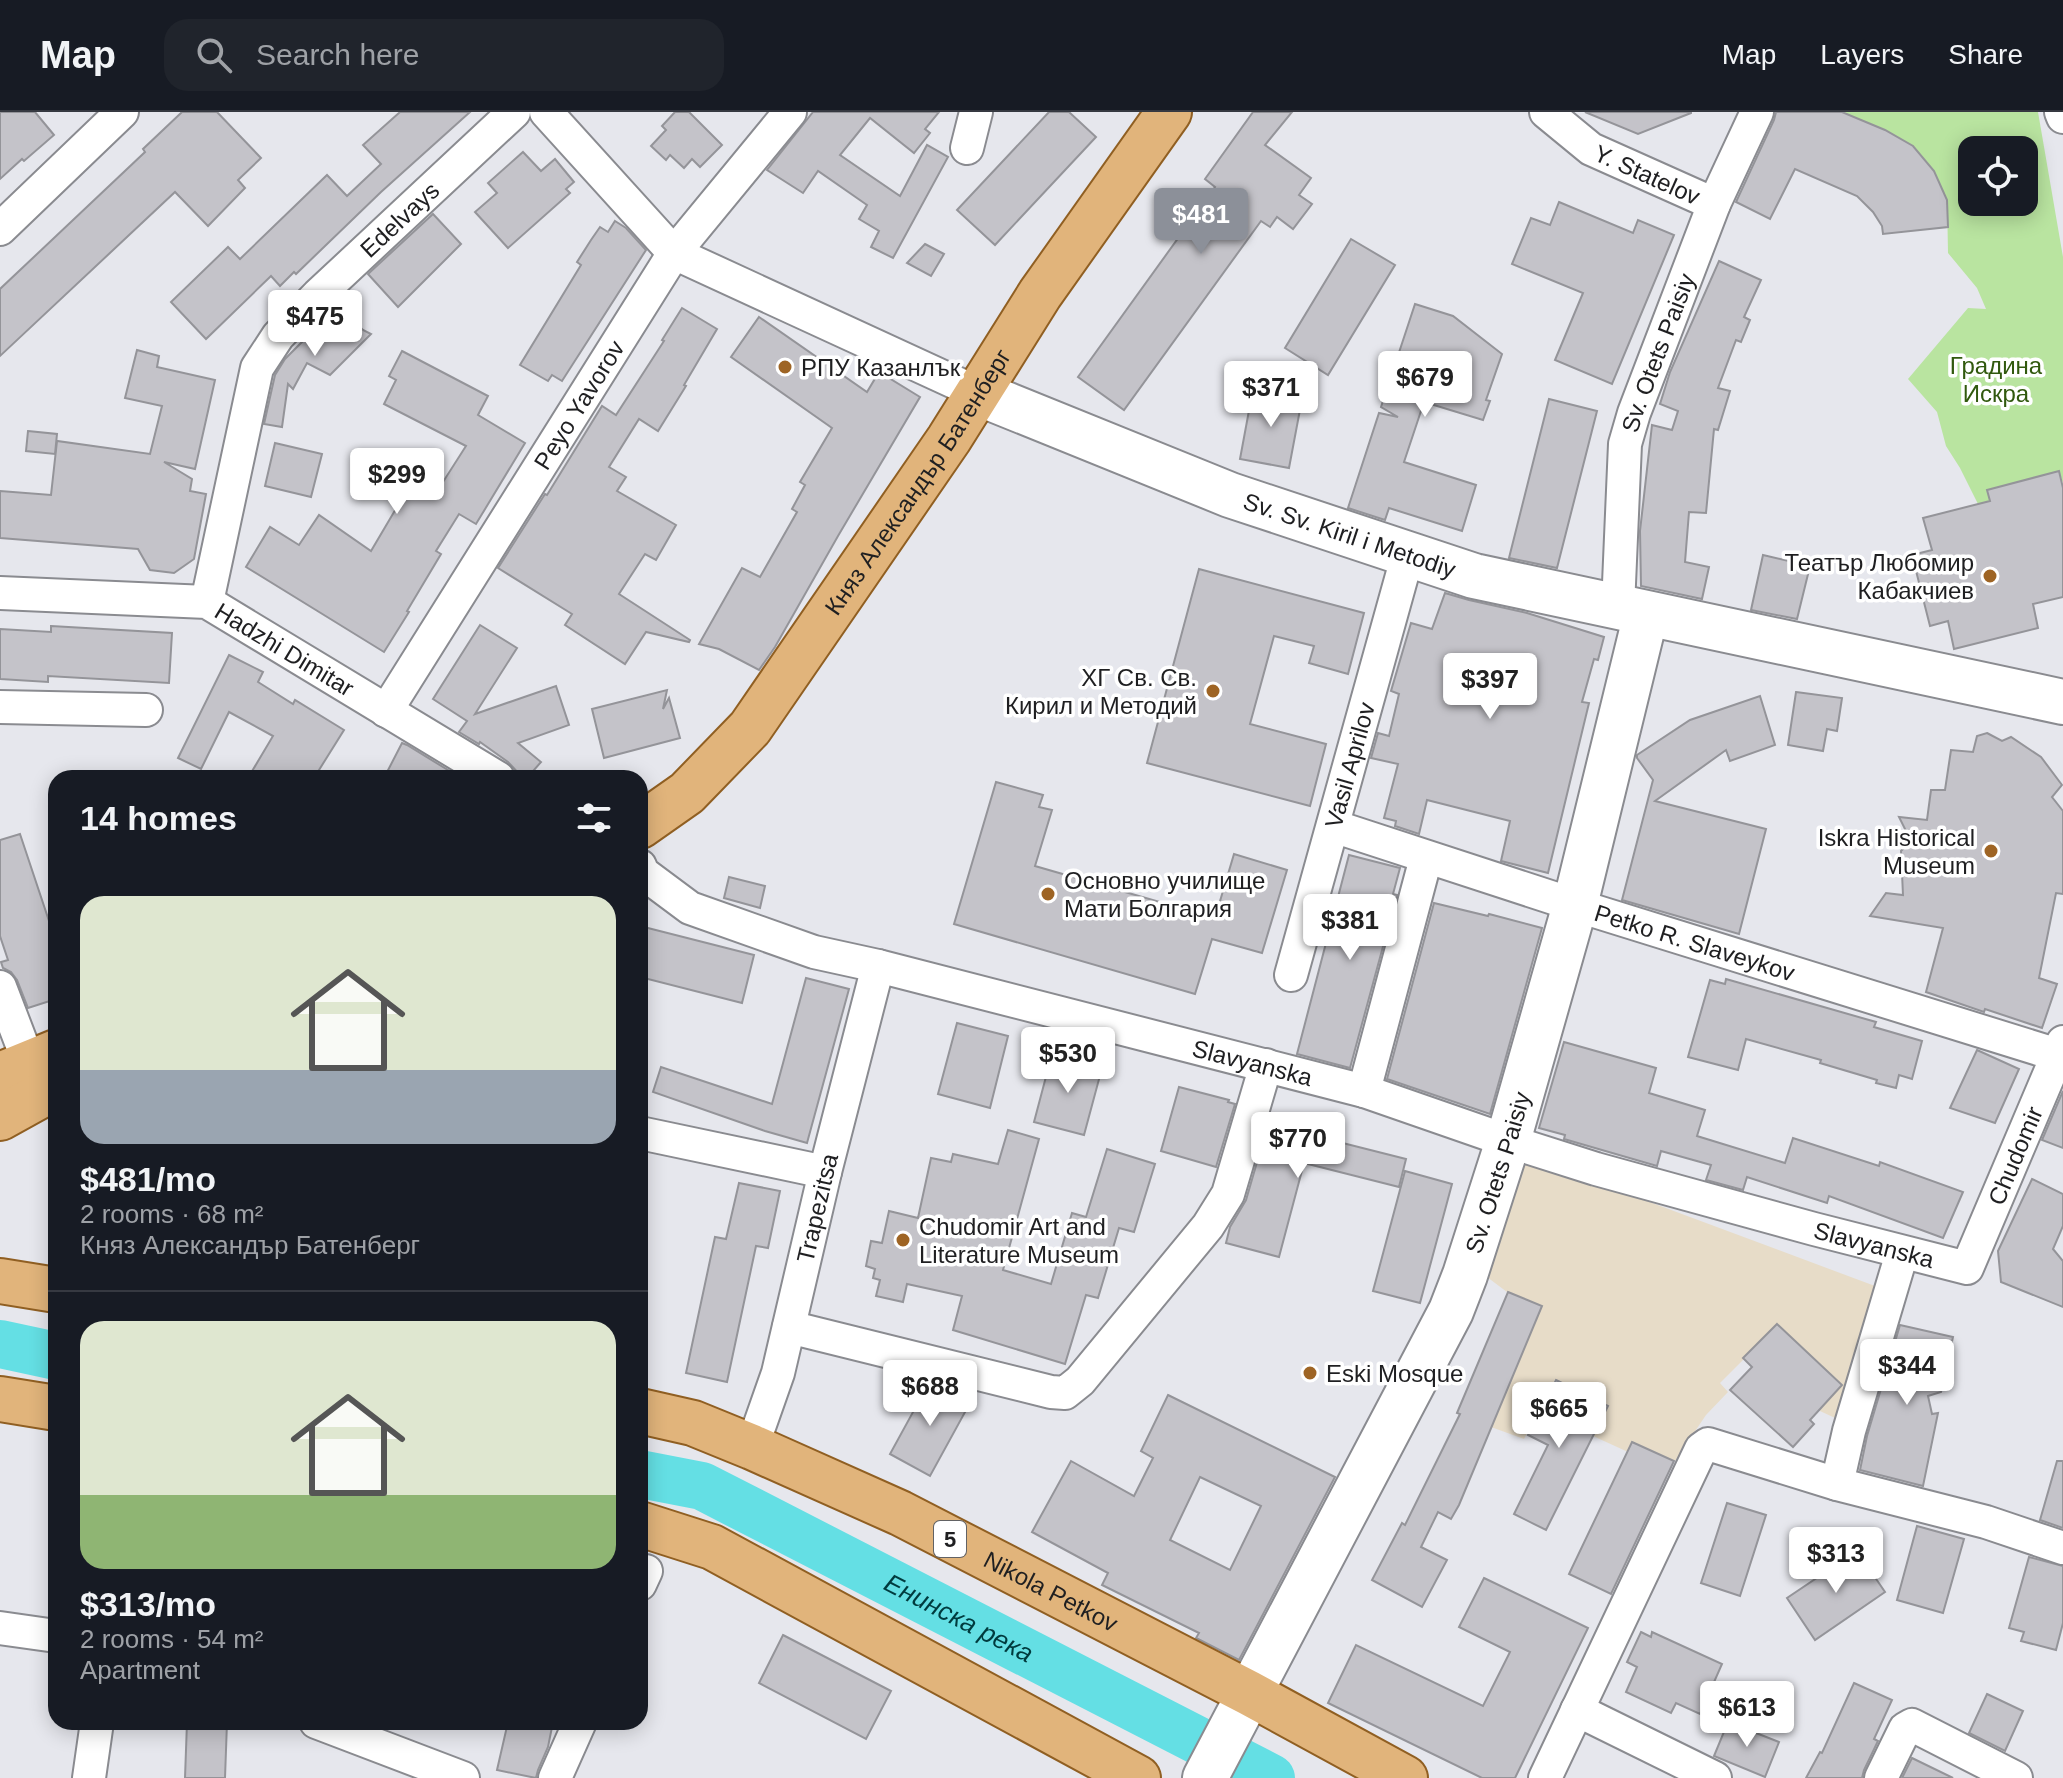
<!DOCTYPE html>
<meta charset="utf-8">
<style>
body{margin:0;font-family:Arial,sans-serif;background:#20242c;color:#f1f3f6;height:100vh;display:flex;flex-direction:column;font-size:30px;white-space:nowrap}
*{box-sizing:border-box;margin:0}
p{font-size:26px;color:#9ea1a6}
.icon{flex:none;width:44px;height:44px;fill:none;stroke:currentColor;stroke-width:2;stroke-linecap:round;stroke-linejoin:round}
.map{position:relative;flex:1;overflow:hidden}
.details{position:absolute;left:48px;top:658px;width:600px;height:960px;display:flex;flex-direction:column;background:#171b24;border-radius:24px;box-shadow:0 4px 20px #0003}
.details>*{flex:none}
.fabs{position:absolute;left:1958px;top:24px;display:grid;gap:16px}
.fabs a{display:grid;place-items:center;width:80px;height:80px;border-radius:16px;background:#171b24;box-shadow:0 4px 20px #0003;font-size:40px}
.price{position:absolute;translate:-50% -68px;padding:0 18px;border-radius:8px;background:#fff;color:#222;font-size:26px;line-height:52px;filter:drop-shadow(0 2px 4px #0008)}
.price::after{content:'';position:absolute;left:50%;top:48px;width:24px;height:18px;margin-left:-12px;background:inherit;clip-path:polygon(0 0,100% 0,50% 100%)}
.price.on{background:#8c9099;color:#fff}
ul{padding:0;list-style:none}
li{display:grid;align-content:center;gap:16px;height:424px;padding:0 32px}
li+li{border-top:2px solid #363941}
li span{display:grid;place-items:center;height:248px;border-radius:24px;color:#555}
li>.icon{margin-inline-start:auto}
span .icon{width:144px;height:144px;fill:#fffc;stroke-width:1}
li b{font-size:34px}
h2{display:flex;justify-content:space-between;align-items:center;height:96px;padding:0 32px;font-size:34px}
header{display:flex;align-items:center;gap:48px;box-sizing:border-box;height:112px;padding:0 40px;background:#171b24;border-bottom:2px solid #363941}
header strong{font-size:38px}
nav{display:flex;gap:44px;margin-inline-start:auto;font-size:28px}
.search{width:560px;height:72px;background:#20242c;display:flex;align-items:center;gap:20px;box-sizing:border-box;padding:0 28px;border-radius:24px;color:#9ea1a6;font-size:30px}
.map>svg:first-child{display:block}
</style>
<header>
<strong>Map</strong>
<div class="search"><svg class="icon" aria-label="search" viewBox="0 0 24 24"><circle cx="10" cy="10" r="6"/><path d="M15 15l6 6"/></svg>Search here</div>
<nav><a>Map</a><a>Layers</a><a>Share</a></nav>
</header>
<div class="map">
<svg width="2063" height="1666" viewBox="0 0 2063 1666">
<rect width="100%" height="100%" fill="#e6e7ed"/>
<!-- commercial -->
<polygon fill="#e7dcc8" points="1518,1041 1875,1174 1848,1312 1820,1299 1754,1237 1720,1271 1728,1280 1706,1303 1675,1349 1633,1330 1628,1340 1593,1324 1608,1294 1555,1268 1524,1327 1491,1315 1542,1194 1507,1180 1487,1165"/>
<!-- green -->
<path fill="#b9e4a0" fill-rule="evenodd" d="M1842 0H2038L2063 145V371L2059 359 1988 378 1990 389 1978 392 1960 356 1946 334 1937 300 1908 267 1968 196 1986 197 1977 176 1948 141 1947 88 1934 59 1913 34 1885 18ZM1972 38H2024V90H1972Z"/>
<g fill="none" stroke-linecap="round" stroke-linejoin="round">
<!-- river -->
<g stroke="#64dfe4" stroke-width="48">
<polyline points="0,1232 56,1244"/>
<path id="s1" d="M640 1362 702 1374 1271 1666"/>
</g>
</g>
<!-- building -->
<g fill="#c4c3c9" stroke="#949499" stroke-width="2" fill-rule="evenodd">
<polygon points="0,0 35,0 54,23 24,49 22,47 0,67"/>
<polygon points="182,0 217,0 261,46 238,68 245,76 208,114 175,80 0,244 0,177 145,40 143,37"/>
<polygon points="400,0 470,0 381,80 296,162 294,160 280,174 271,164 206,227 171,190 228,135 240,147 327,63 347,84 381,52 363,33"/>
<polygon points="675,0 689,0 722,33 700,55 692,47 684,56 670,43 666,48 651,34 666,18 662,14"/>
<polygon points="813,0 939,0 925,17 930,21 914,41 870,6 840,43 900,84 927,33 948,45 893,146 871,135 879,119 859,107 867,93 818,59 803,81 767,58"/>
<polygon points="1049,0 1069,0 1096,25 995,133 957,98"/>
<polygon points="1253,0 1292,0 1265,33 1311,66 1299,83 1312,92 1293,117 1277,105 1270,115 1261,109 1124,298 1078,265 1215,75 1205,67"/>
<polygon points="1585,0 1691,0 1691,1 1638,22"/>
<polygon points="1776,0 1842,0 1885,18 1913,34 1934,59 1947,88 1948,115 1883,122 1882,114 1873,100 1857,84 1795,57 1770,107 1736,90 1774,8"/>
<polygon points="523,40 541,59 555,47 574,70 566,77 570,81 508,136 475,100 497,81 488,71"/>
<polygon points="1559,90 1633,121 1638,108 1674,123 1612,272 1555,248 1583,181 1512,152 1531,106 1550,113"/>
<polygon points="433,102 461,132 398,195 368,162"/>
<polygon points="615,109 626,116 646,138 562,269 552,263 548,269 520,253 581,153 577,150 591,128 600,115 608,120"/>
<polygon points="1351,127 1395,153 1328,263 1285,236"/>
<polygon points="925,132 944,142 931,164 907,151"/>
<polygon points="1719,149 1761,168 1744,205 1750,208 1741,230 1736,228 1718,276 1730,279 1718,318 1714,317 1706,401 1689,400 1685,450 1709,455 1702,487 1641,474 1640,419 1652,313 1672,318 1678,299 1660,292 1670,260"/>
<polygon points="1415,192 1453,204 1502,242 1486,288 1490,289 1483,308 1424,290 1404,350 1476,373 1462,419 1389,396 1385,408 1348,396 1379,301 1398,305 1381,295"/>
<polygon points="338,194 363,218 371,222 330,263 307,251 293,277 288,272 282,315 264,312 275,263 285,247"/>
<polygon points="682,196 717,217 684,273 686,274 658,319 639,307 609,355 626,365 617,379 676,413 656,448 645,442 619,482 690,528 689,530 646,520 625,552 565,513 572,502 498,456 545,382 547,383 602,294 616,303 664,229 662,228"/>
<polygon points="759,205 867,280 879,260 920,285 838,424 775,535 759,558 719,537 699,532 742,456 760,465 797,400 792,397 805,373 800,370 832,316 731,245"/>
<polygon points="137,238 159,244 157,255 215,268 195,357 164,350 192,367 190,379 206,382 194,447 174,461 150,458 138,437 0,426 0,379 51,383 57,329 150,342 162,294 125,286"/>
<polygon points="402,239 488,284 478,303 525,331 476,412 459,402 436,439 441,442 407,499 409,500 384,540 246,455 270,415 299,433 319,403 371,439 420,356 443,370 466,334 384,292 396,268 389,264"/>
<polygon points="1253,277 1302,287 1289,356 1240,347"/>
<polygon points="1549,287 1597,299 1557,456 1509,446"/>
<polygon points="28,319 57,322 55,342 26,339"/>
<polygon points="275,331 322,342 311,385 265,374"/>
<polygon points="2059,359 2063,376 2063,485 2033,492 2038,516 1954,537 1948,509 1930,514 1912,443 1932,438 1923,406 1990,389 1987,378"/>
<polygon points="1763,443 1810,454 1797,507 1751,498"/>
<polygon points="1199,457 1364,501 1348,562 1309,551 1314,534 1274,524 1250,612 1326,632 1310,694 1147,651"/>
<polygon points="1445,481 1469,488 1527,501 1604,525 1598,548 1594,547 1582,590 1589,591 1548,761 1501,749 1510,709 1427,688 1419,722 1395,714 1396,709 1384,706 1398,652 1371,646 1378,621 1389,624 1399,582 1391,579 1411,511 1432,517"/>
<polygon points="480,513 517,536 475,602 556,574 569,613 518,631 541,650 527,666 523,666 508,650 480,630 479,632 459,620 467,609 433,587"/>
<polygon points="51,514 172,521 169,571 48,564 48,570 0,567 0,517 51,520"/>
<polygon points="229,543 263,560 258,570 293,592 295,588 344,618 314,666 248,666 273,624 229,600 201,657 178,646"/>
<polygon points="667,578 663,597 669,586 680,626 604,646 592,597"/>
<polygon points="1796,580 1842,586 1837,619 1827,617 1823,639 1788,633"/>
<polygon points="1760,584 1775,633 1730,649 1726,638 1655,689 1766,717 1739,822 1622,788 1653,668 1637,646 1637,643 1690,608"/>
<polygon points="1987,621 2002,629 2011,625 2041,645 2062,673 2052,685 2063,699 2063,782 2056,781 2039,866 2057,872 2042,916 1985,897 1984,900 1926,880 1943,816 1870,804 1886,781 1903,783 1901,739 1911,729 1899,705 1927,708 1931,678 1945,678 1951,638 1973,640 1977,624"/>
<polygon points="402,631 407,633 461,666 384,666"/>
<polygon points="996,670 1043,683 1039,695 1052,698 1035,754 1215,806 1234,742 1287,758 1262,841 1212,827 1195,882 954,812"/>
<polygon points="20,722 56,830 56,887 28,896 17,868 11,860 3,856 1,850 8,848 0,824 0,728"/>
<polygon points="1349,743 1400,756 1393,782 1397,783 1350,956 1297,942"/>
<polygon points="729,765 765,774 760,796 724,786"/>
<polygon points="1434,791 1488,804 1489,802 1542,816 1490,1002 1387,967"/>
<polygon points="640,814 754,843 742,891 640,865"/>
<polygon points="806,866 849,877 807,1031 765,1019 653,980 661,955 772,992"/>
<polygon points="1726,867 1876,910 1874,915 1922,929 1912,967 1899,963 1896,976 1876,971 1877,968 1820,951 1821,948 1746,927 1738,958 1688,945 1710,868 1725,872"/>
<polygon points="957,911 1008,924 990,996 938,982"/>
<polygon points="1564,930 1656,956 1649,981 1705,998 1697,1024 1785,1051 1793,1026 1879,1054 1880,1050 1963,1080 1943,1126 1829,1084 1827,1091 1747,1065 1743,1078 1706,1068 1711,1053 1661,1039 1657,1054 1564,1027 1565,1023 1539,1016"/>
<polygon points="1977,938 2019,957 1995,1011 1950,996"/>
<polygon points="1052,942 1102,956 1084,1023 1034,1010"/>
<polygon points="1179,975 1229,988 1228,990 1235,992 1216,1055 1161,1039"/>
<polygon points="2063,979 2063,1036 2042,1028"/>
<polygon points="1271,1002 1314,1013 1311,1023 1406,1047 1399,1075 1304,1051 1279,1145 1226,1131 1230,1115 1246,1088"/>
<polygon points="1008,1018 1039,1027 1003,1158 1051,1172 1072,1101 1086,1105 1107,1037 1155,1052 1134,1120 1119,1116 1098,1186 1086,1183 1065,1252 953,1218 962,1184 907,1172 903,1190 876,1184 880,1168 873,1166 875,1157 866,1154 871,1129 882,1131 889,1099 918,1106 931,1046 951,1050 953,1042 998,1052"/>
<polygon points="1405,1059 1452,1072 1420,1191 1373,1179"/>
<polygon points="2032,1067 2063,1082 2063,1114 2053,1137 2063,1149 2063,1195 2001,1170 1998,1139"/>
<polygon points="739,1071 780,1079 768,1136 756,1134 727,1270 686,1261 715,1125 726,1127"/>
<polygon points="1508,1180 1542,1194 1459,1393 1451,1407 1438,1400 1421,1435 1447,1448 1422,1495 1372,1468 1402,1411 1405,1413 1460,1302 1457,1301"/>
<polygon points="1777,1212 1842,1273 1810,1308 1814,1312 1793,1335 1730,1278 1752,1255 1743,1246"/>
<polygon points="1900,1213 1953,1225 1941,1280 1928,1284 1932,1302 1938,1301 1923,1374 1860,1358 1867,1324"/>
<polygon points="1556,1268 1608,1294 1546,1418 1514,1402 1548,1333 1528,1323"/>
<polygon points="930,1269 970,1291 930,1364 890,1342"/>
<path d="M1168 1283 1335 1365 1239 1548 1196 1526 1199 1521 1102 1473 1108 1461 1032 1420 1071 1349 1134 1384 1153 1346 1141 1339ZM1200 1365 1261 1394 1230 1458 1170 1428Z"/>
<polygon points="1632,1330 1674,1349 1611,1482 1569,1462"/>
<polygon points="2057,1349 2063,1349 2063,1416 2040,1408"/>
<polygon points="1727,1391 1766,1403 1740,1484 1701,1471"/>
<polygon points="1917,1414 1964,1427 1943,1501 1897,1488"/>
<polygon points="1857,1439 1885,1480 1815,1528 1787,1486"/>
<polygon points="2029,1445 2063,1454 2063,1511 2056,1538 2021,1529 2024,1520 2009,1516"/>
<polygon points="1484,1466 1588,1516 1515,1666 1482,1666 1328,1591 1356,1533 1483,1594 1510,1540 1459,1515"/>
<polygon points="1641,1520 1651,1525 1652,1520 1722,1552 1700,1602 1676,1591 1671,1601 1626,1580 1637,1555 1627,1550"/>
<polygon points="783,1523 891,1579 866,1627 759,1571"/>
<polygon points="1854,1571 1892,1588 1874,1627 1878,1629 1864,1658 1862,1666 1806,1666 1820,1640 1822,1641"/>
<polygon points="1987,1582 2023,1599 2005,1639 1969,1621"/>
<polygon points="187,1610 227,1610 225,1666 185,1666"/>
<polygon points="508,1610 553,1610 548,1635 538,1658 536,1666 497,1658"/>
<polygon points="1728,1610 1779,1630 1765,1665 1714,1644"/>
<polygon points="1912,1646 1953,1666 1902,1666"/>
</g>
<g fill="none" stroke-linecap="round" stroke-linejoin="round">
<defs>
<g id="street">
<polyline points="546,0 674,141 978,281"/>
<path id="s2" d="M1546 0 1591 37 1714 92"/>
<polyline points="2061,0 2063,5"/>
<polyline points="967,36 976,0"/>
<polyline points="0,117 122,0"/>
<path id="s3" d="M0 481 207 490 498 666"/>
<path id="s4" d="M207 490 257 256 278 224 318 183 514 0"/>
<path id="s5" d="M1618 495 1625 332 1634 301 1714 92 1757 0"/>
<polyline points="0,595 146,598"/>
<path id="s6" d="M386 599 674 141 790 0"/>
<path id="s7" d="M1333 714 1575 793 2058 943"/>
<path id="s8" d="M640 754 643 761 690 796 814 840 878 854 1364 979 1508 1029 1596 1057 1814 1117 1967 1156 2063 930"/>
<path id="s9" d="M1291 863 1408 442"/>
<polyline points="0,875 29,951"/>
<polyline points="1364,979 1426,746"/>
<polyline points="640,1021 825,1060"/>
<polyline points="789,1215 1051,1280 1065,1281 1080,1269 1208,1114 1228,1082 1266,953"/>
<path id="s10" d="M752 1335 778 1261 825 1060 878 854"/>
<polyline points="1837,1372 1849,1319 1902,1141"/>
<polyline points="640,1472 646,1459"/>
<polyline points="0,1516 56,1524"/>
<polyline points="1577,1598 1715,1666"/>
<polyline points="316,1610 463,1666"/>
<polyline points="89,1666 97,1610"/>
<polyline points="555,1666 580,1610"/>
<polyline points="1545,1666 1701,1337 1708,1332 1837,1372 1986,1410 2063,1436"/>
<polyline points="1881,1666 1905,1617 1912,1613 2016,1666"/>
</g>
<g id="secondary">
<path id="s11" d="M978 281 1230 383 1474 464 2063 590"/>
<path id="s12" d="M1205 1666 1451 1199 1465 1163 1508 1029 1575 793 1646 502"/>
</g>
<g id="primary">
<path id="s13" d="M640 714 687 681 750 616 949 327 1040 182 1169 0"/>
<polyline points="0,963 56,940"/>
<polyline points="0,1006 56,975"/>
<polyline points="0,1169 56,1178"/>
<polyline points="0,1287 56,1296"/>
<path id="s14" d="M640 1299 693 1311 752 1335 900 1401 1249 1581 1405 1666"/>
<polyline points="640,1412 712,1435 1138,1666"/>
</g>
</defs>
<!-- street casing -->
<use href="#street" stroke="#8a8b90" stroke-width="36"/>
<!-- secondary casing -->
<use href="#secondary" stroke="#8a8b90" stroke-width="48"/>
<!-- primary casing -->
<use href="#primary" stroke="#905f22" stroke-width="48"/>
<!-- street -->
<use href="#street" stroke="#fff" stroke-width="32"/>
<!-- secondary -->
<use href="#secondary" stroke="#fff" stroke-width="44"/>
<!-- primary -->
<use href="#primary" stroke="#e1b47b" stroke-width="44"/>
</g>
<!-- markers -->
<g fill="#9e6424" stroke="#fff" stroke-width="3">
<circle cx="785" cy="255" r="8"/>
<circle cx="1990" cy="464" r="8"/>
<circle cx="1213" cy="579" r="8"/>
<circle cx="1991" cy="739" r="8"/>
<circle cx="1048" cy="782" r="8"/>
<circle cx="903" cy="1128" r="8"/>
<circle cx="1310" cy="1261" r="8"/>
</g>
<g text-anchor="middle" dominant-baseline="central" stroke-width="7" stroke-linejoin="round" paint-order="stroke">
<!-- shield labels -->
<rect fill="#fff" stroke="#626264" stroke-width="2" x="934" y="1409" width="32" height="36" rx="6"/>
<g font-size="22" font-weight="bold" fill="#1f1f21">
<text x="950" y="1427">5</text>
</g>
<!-- street labels -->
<g font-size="24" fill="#1f1f21" stroke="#fff">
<text stroke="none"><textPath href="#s2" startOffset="120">Y. Statelov</textPath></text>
<text stroke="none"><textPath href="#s4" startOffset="446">Edelvays</textPath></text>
<text stroke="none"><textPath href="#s5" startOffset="260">Sv. Otets Paisiy</textPath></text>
<text stroke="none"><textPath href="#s6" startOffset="362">Peyo Yavorov</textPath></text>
<text stroke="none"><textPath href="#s13" startOffset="446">Княз Александър Батенберг</textPath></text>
<text stroke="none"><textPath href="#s11" startOffset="398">Sv. Sv. Kiril i Metodiy</textPath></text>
<text stroke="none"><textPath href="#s3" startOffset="298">Hadzhi Dimitar</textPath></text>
<text stroke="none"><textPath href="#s9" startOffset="218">Vasil Aprilov</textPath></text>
<text stroke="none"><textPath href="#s7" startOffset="380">Petko R. Slaveykov</textPath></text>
<text stroke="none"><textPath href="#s8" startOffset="650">Slavyanska</textPath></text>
<text stroke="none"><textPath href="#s8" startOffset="1516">Chudomir</textPath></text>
<text stroke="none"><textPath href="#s12" startOffset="674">Sv. Otets Paisiy</textPath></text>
<text stroke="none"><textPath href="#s10" startOffset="248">Trapezitsa</textPath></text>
<text stroke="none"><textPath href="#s8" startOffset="1298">Slavyanska</textPath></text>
<text stroke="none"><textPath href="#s14" startOffset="450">Nikola Petkov</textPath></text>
</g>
<!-- park labels -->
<g font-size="24" fill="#31590e" stroke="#fff">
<text x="1996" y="253">Градина<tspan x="1996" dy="28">Искра</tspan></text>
</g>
<!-- poi labels -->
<g font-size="24" fill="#1f1f21" stroke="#fff" text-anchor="start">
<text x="801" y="255">РПУ Казанлък</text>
<text x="1974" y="450" text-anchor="end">Театър Любомир<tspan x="1974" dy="28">Кабакчиев</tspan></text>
<text x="1197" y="565" text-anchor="end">ХГ Св. Св.<tspan x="1197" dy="28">Кирил и Методий</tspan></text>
<text x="1975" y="725" text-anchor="end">Iskra Historical<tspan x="1975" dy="28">Museum</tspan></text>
<text x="1064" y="768">Основно училище<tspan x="1064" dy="28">Мати Болгария</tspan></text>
<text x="919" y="1114">Chudomir Art and<tspan x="919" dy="28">Literature Museum</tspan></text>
<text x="1326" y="1261">Eski Mosque</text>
</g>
<!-- water labels -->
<g font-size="26" font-style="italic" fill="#003b3e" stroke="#fff">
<text stroke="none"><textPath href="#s1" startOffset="352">Енинска река</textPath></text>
</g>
</g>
</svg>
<div class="fabs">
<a><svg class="icon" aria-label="locate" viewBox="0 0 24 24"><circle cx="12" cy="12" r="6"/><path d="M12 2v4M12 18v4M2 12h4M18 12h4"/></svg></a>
</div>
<b class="price on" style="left:1201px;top:144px">$481</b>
<b class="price" style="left:315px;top:246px">$475</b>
<b class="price" style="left:1425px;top:307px">$679</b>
<b class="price" style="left:1271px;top:317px">$371</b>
<b class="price" style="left:397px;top:404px">$299</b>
<b class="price" style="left:1490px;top:609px">$397</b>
<b class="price" style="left:1350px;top:850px">$381</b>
<b class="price" style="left:1068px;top:983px">$530</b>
<b class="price" style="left:1298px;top:1068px">$770</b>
<b class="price" style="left:1907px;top:1295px">$344</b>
<b class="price" style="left:930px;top:1316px">$688</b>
<b class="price" style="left:1559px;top:1338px">$665</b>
<b class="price" style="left:1836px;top:1483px">$313</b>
<b class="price" style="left:1747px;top:1637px">$613</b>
<section class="details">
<h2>14 homes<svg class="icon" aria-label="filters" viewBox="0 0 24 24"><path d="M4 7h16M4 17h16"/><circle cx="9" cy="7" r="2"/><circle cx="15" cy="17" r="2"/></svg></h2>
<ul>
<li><span style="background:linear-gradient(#dfe7d0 70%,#9aa5b1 0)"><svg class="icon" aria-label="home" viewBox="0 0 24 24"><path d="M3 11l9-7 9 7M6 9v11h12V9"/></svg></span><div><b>$481/mo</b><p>2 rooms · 68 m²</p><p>Княз Александър Батенберг</p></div></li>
<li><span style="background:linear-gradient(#dfe7d0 70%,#8fb573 0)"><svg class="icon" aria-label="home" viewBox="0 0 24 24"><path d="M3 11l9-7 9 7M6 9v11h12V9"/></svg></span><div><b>$313/mo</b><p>2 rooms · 54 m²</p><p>Apartment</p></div></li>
</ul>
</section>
</div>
